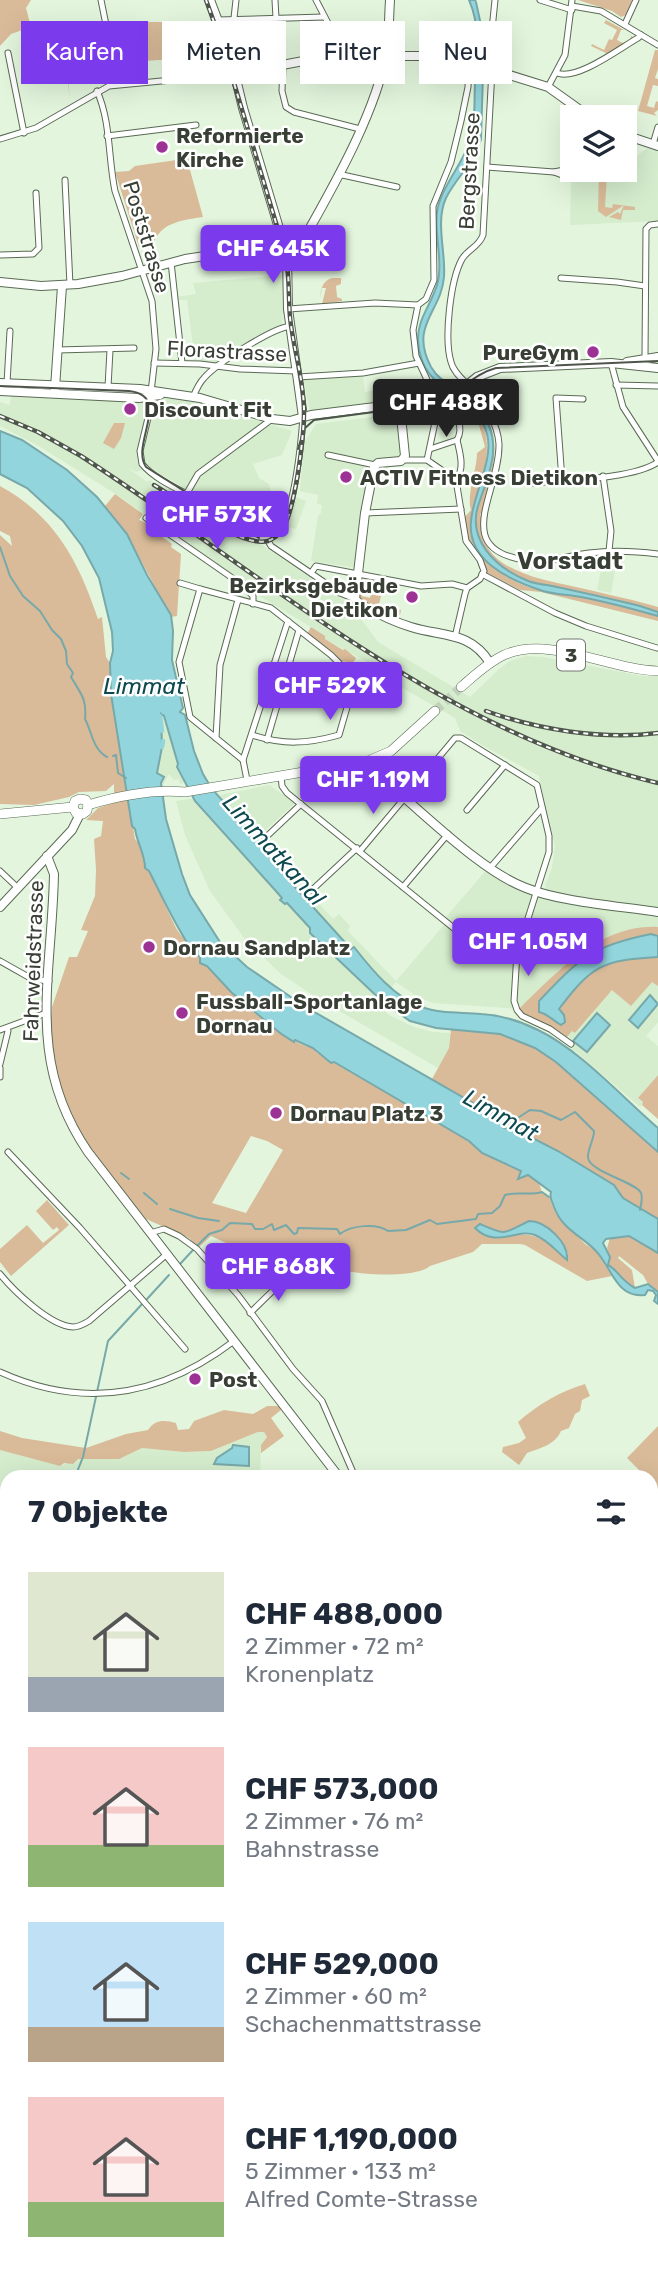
<!DOCTYPE html>
<html lang="de">
<meta charset="utf-8">
<style>
body{margin:0;font-family:Rubik,sans-serif;background:#f6f6f7;color:#1f2937;height:100vh;display:flex;flex-direction:column;font-size:26px;white-space:nowrap}
*{box-sizing:border-box;margin:0}
p{font-size:23px;color:#747a83}
.icon{flex:none;width:38px;height:38px;fill:none;stroke:currentColor;stroke-width:2;stroke-linecap:round;stroke-linejoin:round}
.map{position:relative;flex:1;overflow:hidden}
.panel{position:absolute;left:0px;top:1470px;width:658px;height:800px;display:flex;flex-direction:column;background:#fff;border-radius:21px 21px 0 0;box-shadow:0 7px 28px #0002}
.panel>*{flex:none}
.top-card{position:absolute;left:21px;top:21px;width:616px;height:63px;display:flex;gap:14px}
.buttons{position:absolute;left:560px;top:105px;display:grid;gap:14px}
.buttons a{display:grid;place-items:center;width:77px;height:77px;border-radius:0px;background:#fff;box-shadow:0 7px 28px #0002;font-size:35px}
.price{position:absolute;translate:-50% -60px;padding:0 16px;border-radius:7px;background:#7c3aed;color:#fff;font-size:23px;line-height:46px;filter:drop-shadow(0 2px 4px #0008)}
.price::after{content:'';position:absolute;left:50%;top:42px;width:21px;height:16px;margin-left:-10px;background:inherit;clip-path:polygon(0 0,100% 0,50% 100%)}
.price.active{background:#222;color:#fff}
ul{padding:0;list-style:none}
li{display:flex;align-items:center;gap:21px;height:175px;padding:0 28px}
li span{display:grid;place-items:center;flex:none;width:196px;height:140px;border-radius:0px;color:#555}
li>.icon{margin-inline-start:auto}
span .icon{width:84px;height:84px;fill:#fffc;stroke-width:1}
li b{font-size:30px}
h2{display:flex;justify-content:space-between;align-items:center;height:84px;padding:0 28px;font-size:30px}
.pill{padding:0 24px;border-radius:0px;background:#fff;box-shadow:0 7px 28px #0002;font-size:24px;line-height:63px}
.pill.active{background:#7c3aed;color:#fff}
.map>svg:first-child{display:block}
</style>
<div class="map">
<svg width="658" height="2269" viewBox="0 0 658 2269">
<rect width="100%" height="100%" fill="#e3f6dd"/>
<!-- built -->
<g fill="#d5eccd" fill-rule="evenodd">
<polygon points="649,147 658,150 658,221 570,225 571,181 579,180 579,171 625,170 625,164"/>
<polygon points="283,275 284,314 282,315 284,319 282,320 282,326 215,365 195,361 187,300 177,300 176,297 196,294 193,283"/>
<polygon points="362,371 365,392 424,382 427,397 310,411 302,375"/>
<path d="M11 394 183 399 292 431 282 455 253 464 259 478 269 484 273 501 286 506 288 494 306 501 296 529 278 524 262 537 239 523 245 534 350 604 378 642 470 697 499 669 510 661 526 656 543 657 642 676H658V927L638 929 590 946 560 969 519 1009 433 1003 416 996 396 982 376 1004 389 1015 414 1027 433 1032 450 1033 449 1048 438 1068 317 998 281 974 247 942 210 891 185 835 176 801 217 795 222 799 220 795 269 785 295 803 258 837 333 919 339 914 350 926 348 931 396 981 444 925 442 922 487 869 518 890 546 898 547 890 545 885 552 868 555 846 539 776 482 745 460 731 455 718 380 675 367 662 325 639 324 636 311 627 243 586 122 498 37 445 0 426V402L10 405ZM127 467 136 472 149 468 190 491 170 488 167 491 149 480 147 482Z"/>
<polygon points="397,414 400,431 400,466 379,468 369,508 363,569 311,561 318,516 321,513 322,505 317,504 318,495 300,491 304,443 316,424"/>
<polygon points="602,565 615,572 611,593 597,590"/>
<polygon points="161,714 164,716 178,764 177,767 184,783 180,784 179,779 174,780 169,774 163,785 161,784 157,773 162,747"/>
<polygon points="652,981 658,986 658,1022 646,1036 658,1046 658,1075 638,1098 643,1103 640,1107 569,1046 572,1042 568,1036 572,1031 575,1033 612,990"/>
<polygon points="258,1432 264,1432 267,1437 261,1445 260,1477 7,1477 7,1582 0,1582 0,1450 60,1466 77,1459 119,1459 142,1448 184,1452 211,1451"/>
</g>
<!-- green -->
<g fill="#d9bb99" fill-rule="evenodd">
<polygon points="0,0 31,0 26,8 31,27 11,34 0,46"/>
<polygon points="578,0 632,0 626,15 621,17 612,11"/>
<polygon points="606,20 624,30 621,30 617,40 623,43 630,41 631,36 626,32 634,38 608,54 591,46 592,44 604,50 609,39 612,40 617,30 604,23"/>
<polygon points="131,22 212,22 223,56 128,62 123,23"/>
<polygon points="82,31 100,32 103,36 106,50 104,51 101,42 89,45 91,53 95,53 96,55 75,56 81,53 79,44 66,47 68,56 108,58 107,76 100,77 99,75 106,74 105,65 96,66 96,69 89,70 90,78 98,77 91,81 88,78 85,79 83,72 75,73 76,81 74,71 85,68 84,65 79,63 76,69 67,71 70,98 60,32 73,32 71,35 75,33 77,34 79,40"/>
<polygon points="655,50 658,50 658,69 655,78 658,79 658,86 653,85 647,106 654,108 656,101 658,102 658,110 654,113 657,116 638,111"/>
<path d="M190 158V170L203 217C184 220 163 222 155 240L139 247 115 172 129 171 135 166Z"/>
<polygon points="599,170 619,170 619,179 614,179 614,175 607,175 605,207 612,208 613,204 635,207 635,210 623,210 621,220 609,217 618,212 620,214 624,205 606,217 598,211"/>
<path d="M332 278H341V284L336 286 337 297 342 299V301L322 304 326 288H322L320 298C321 289 322 281 332 278Z"/>
<path d="M476 395C495 432 498 438 491 479 489 490 487 506 480 515L482 517C475 569 539 579 576 587 601 593 626 598 651 605L658 607V612C624 600 589 593 554 586 545 584 536 585 528 581 511 574 496 564 485 549 459 511 497 486 493 447 492 429 483 413 471 400Z"/>
<path d="M461 400C506 429 481 477 471 519 470 562 513 586 551 593 561 595 572 594 583 597 605 602 628 607 650 613L658 616V621L541 592 520 590 487 573 484 562 467 538 464 518 471 510C466 495 477 470 477 453L485 447 476 414Z"/>
<polygon points="114,423 125,423 121,438 114,449 103,443"/>
<path d="M0 486C55 516 79 562 98 619L102 617 106 657 110 663 111 694 135 839 142 847 145 868 149 871C158 889 166 908 175 926 182 941 199 949 203 965L207 966C229 991 281 1042 313 1048L317 1053 469 1141 482 1153 521 1172 518 1178 528 1175 539 1183 542 1192 549 1197 556 1214 585 1244 595 1250 612 1276 587 1281 525 1245 520 1244H482L473 1252 430 1266C416 1278 365 1275 347 1271 336 1269 325 1262 315 1258L304 1265 241 1250 211 1236 198 1248 189 1238 146 1219 95 1156 76 1127 56 1078 50 1032 52 1007 69 957H77L88 931 81 930 95 896 96 870 94 839 101 836 103 821 86 820 98 808 114 803V784L106 791 79 792 69 797 34 805 0 804V535L12 546 10 536 0 531ZM251 1136 267 1141 283 1150 246 1213 212 1203ZM529 1221C547 1222 560 1238 568 1253L566 1259C553 1246 540 1233 520 1235L518 1227Z"/>
<polygon points="115,494 143,514 139,520 147,523 146,526 172,544 171,547 181,554 177,616 171,617 127,534 105,506"/>
<polygon points="360,591 363,592 362,596 370,598 371,594 381,596 379,604 401,610 400,615 395,614 399,619 367,606 359,598"/>
<polygon points="311,627 325,636 325,639 343,650 345,649 356,658 353,663 341,661 307,634"/>
<path d="M658 927V986L652 982 631 1006 612 990 575 1033 572 1031 567 1037 524 1014 519 1009C557 972 600 924 658 927Z"/>
<polygon points="451,1029 500,1034 539,1050 556,1062 658,1152 658,1219 622,1198 614,1185 558,1151 517,1130 504,1128 505,1118 494,1115 432,1079 449,1048"/>
<polygon points="658,1075 658,1119 642,1105 643,1102 638,1098"/>
<polygon points="47,1200 69,1225 11,1276 0,1262 0,1249 27,1225 43,1243 59,1230 57,1227 53,1230 36,1211"/>
<polygon points="629,1236 658,1253 658,1292 648,1284 643,1275 619,1256 618,1258 632,1270 635,1288 619,1278 613,1267 608,1265 610,1257 607,1248 610,1238"/>
<path d="M585 1384 590 1396 582 1400 580 1411 575 1414 569 1428 561 1431C555 1445 540 1448 527 1453L519 1465 502 1452 503 1447 519 1443 526 1438 518 1422C537 1405 561 1391 585 1384Z"/>
<path d="M267 1406H279L281 1410 271 1418 284 1436 261 1453V1445L267 1437 264 1432H258L211 1451 184 1452 142 1448 119 1459H78L73 1464 64 1463 60 1466 0 1450V1431L22 1438 86 1448 126 1434 148 1430C155 1419 165 1420 176 1423L178 1430 189 1429 194 1421 224 1410 253 1414Z"/>
<polygon points="658,1426 658,1489 651,1482 651,1477 646,1477 627,1458"/>
<polygon points="651,1999 658,2001 658,2269 0,2269 0,2114 7,2108 7,2263 651,2263"/>
</g>
<!-- water -->
<g fill="#92d5dc" stroke="#77a8aa" stroke-width="2">
<path d="M469 0H475L476 2 484 39 481 140C479 145 475 147 472 152 468 157 468 165 464 171 458 179 451 188 446 198 435 222 446 252 444 277 441 313 409 325 431 367 439 381 451 384 464 393 474 400 484 415 489 426 500 452 487 479 479 503 466 539 495 567 526 580 536 585 547 584 557 587 585 593 612 599 640 606L658 612V616C633 609 607 602 581 597 568 594 553 595 540 590 510 580 467 561 471 521 473 494 494 460 487 434 477 393 420 395 418 340 417 318 434 301 438 281 443 259 434 235 437 212 440 190 460 167 468 146 476 125 474 104 475 83 477 54 481 27 469 0Z"/>
<path d="M0 431 22 440 67 470 97 497 127 534 147 575 171 615 173 631 172 660 183 708 180 712 185 715 194 751 203 774 212 789 297 883 294 886 351 949 354 947C372 970 395 998 422 1007 440 1014 462 1012 481 1014 500 1015 520 1021 538 1030 580 1050 622 1097 658 1128V1152L556 1062 535 1048 500 1034 436 1028 410 1021 385 1004 310 933V928L287 903 285 904 280 900 282 898 275 890 195 801 177 767 178 764 164 716 161 714 162 747 157 773 164 777 161 783 166 819 182 874 190 895 220 942 247 967 304 1006 494 1115 506 1119 504 1128 517 1130 558 1151 614 1185 623 1198 658 1219V1253L629 1236 606 1239 603 1243 610 1257 608 1265C617 1269 621 1281 635 1288L648 1284 658 1292V1304L654 1301 656 1295 653 1291 648 1290 645 1295C616 1299 612 1267 595 1250 580 1235 562 1229 554 1207 552 1200 549 1199 551 1192L528 1175 518 1179 521 1171 482 1153 469 1141 334 1062 331 1063 313 1048 295 1040 294 1042 280 1033 231 992 207 966 200 963V956L195 955C175 926 165 902 149 871L145 868C145 854 137 843 135 829L132 826 111 694 110 663 113 651 112 632 99 578 82 546 63 521 27 488 0 474Z"/>
<path d="M651 934 658 936V957C603 960 592 965 559 1009L564 1015 565 1022 561 1025C552 1020 548 1014 539 1012V1001C580 958 591 946 651 934Z"/>
<polygon points="650,995 658,1004 638,1028 629,1020"/>
<polygon points="597,1013 610,1025 587,1052 573,1041"/>
<path d="M529 1221C546 1221 569 1243 567 1260 557 1252 548 1240 535 1235 517 1228 496 1249 475 1228L480 1224C508 1236 502 1234 529 1221Z"/>
<polygon points="233,1445 249,1447 249,1466 214,1464 217,1458 232,1448"/>
</g>
<g fill="none" stroke-linecap="round" stroke-linejoin="round">
<!-- stream -->
<g stroke="#77a8aa" stroke-width="2">
<path d="M0 547 10 576 23 596 40 611 52 630 61 639 66 651 67 664 73 673 71 677C81 694 87 699 85 719 92 732 93 750 107 757"/>
<polyline points="113,756 116,755 118,773 126,778"/>
<path d="M504 1122 516 1119 530 1110 541 1111 561 1120 575 1112 594 1131C594 1140 587 1150 588 1158 590 1172 638 1183 641 1193 643 1198 641 1205 640 1210"/>
<polyline points="121,1173 129,1179"/>
<polyline points="144,1193 157,1204"/>
<polyline points="170,1209 198,1218 219,1221"/>
<path d="M197 1246 209 1234 222 1230 230 1223 252 1224 255 1229H263L272 1224 274 1230 286 1225 294 1234 297 1233 298 1228 337 1229 340 1234C351 1225 377 1223 388 1231L406 1230 430 1220 437 1224 476 1219 478 1214 492 1213 500 1206 505 1195C517 1191 529 1196 542 1192L549 1197"/>
<polyline points="180,1264 193,1250"/>
<polyline points="147,1299 169,1275"/>
<polyline points="75,1477 83,1457 108,1341 143,1303"/>
<polyline points="0,1745 7,1743"/>
</g>
<!-- canal -->
<g stroke="#92d5dc" stroke-width="4.5">
<polyline points="160,716 162,731"/>
<polyline points="162,747 163,741"/>
</g>
<!-- primary-tunnel -->
<polyline stroke="#c1d1bb" stroke-width="9" stroke-dasharray="9 4.5" stroke-linecap="butt" points="435,711 461,687"/>
<defs>
<g id="street">
<polyline points="101,0 118,84"/>
<polyline points="275,0 276,18"/>
<polyline points="316,0 328,23 349,46 351,56"/>
<polyline points="540,0 572,10"/>
<polyline points="572,6 601,11 658,45"/>
<polyline points="234,18 236,0"/>
<polyline points="218,20 324,17"/>
<polyline points="625,24 636,0"/>
<polyline points="28,31 106,28"/>
<polyline points="8,53 24,133"/>
<polyline points="283,64 282,91 286,107 294,112 360,129"/>
<polyline points="488,69 495,0"/>
<path d="M557 73C577 81 620 48 638 38L641 35"/>
<polyline points="548,87 565,55 572,0"/>
<path d="M97 91C111 122 108 158 115 191L152 301 156 349 148 418 140 451 142 464C158 483 185 491 205 504 218 513 245 537 259 539 268 540 277 536 281 528 295 505 301 445 303 417"/>
<polyline points="107,136 196,125"/>
<polyline points="0,139 36,128 109,86 235,74"/>
<polyline points="653,144 658,127"/>
<polyline points="487,167 554,172"/>
<polygon points="569,169 574,174 570,178 554,172"/>
<polyline points="338,174 397,187"/>
<polyline points="65,180 70,285"/>
<polyline points="0,255 33,254 39,248 36,193"/>
<polyline points="171,262 182,363"/>
<polyline points="561,278 617,282 645,286"/>
<polyline points="288,309 375,303 418,305"/>
<polyline points="57,350 134,348"/>
<polyline points="645,358 646,229 650,225 658,224"/>
<polyline points="154,363 200,364 240,369 297,371"/>
<polyline points="611,363 623,407 658,461"/>
<polyline points="298,377 363,373 419,363"/>
<path d="M471 382C482 399 498 423 499 444 500 492 450 549 525 560 547 563 567 556 589 553 612 550 635 551 658 554"/>
<polyline points="7,383 10,331"/>
<path d="M467 384C461 378 453 371 451 362 444 339 450 281 462 259 468 249 479 247 483 235L492 70"/>
<polyline points="616,385 658,386"/>
<polyline points="108,387 110,350"/>
<path d="M193 397C196 390 199 383 204 378 217 363 271 329 290 326"/>
<polyline points="436,399 416,356 413,330 418,305 426,299 434,280 433,206 451,162 461,121 468,87 469,64"/>
<path d="M430 449 457 440C465 426 455 413 447 401"/>
<polyline points="328,455 375,465"/>
<polyline points="404,460 427,460 456,480 466,541 480,560 484,571 480,579 467,588 465,594 455,637"/>
<polyline points="427,460 437,413"/>
<polyline points="603,476 611,531 609,551"/>
<path d="M456 480C465 469 460 453 457 440"/>
<polyline points="562,480 556,398 583,399"/>
<path d="M533 483C564 480 634 479 658 462"/>
<polyline points="187,493 198,474 272,419"/>
<polyline points="365,513 461,509"/>
<polyline points="146,518 241,584 253,596 253,604"/>
<polyline points="267,539 271,546 340,593 355,599"/>
<polyline points="311,573 316,566 421,586 452,584 467,588"/>
<polyline points="482,574 555,613 586,626 657,648"/>
<polyline points="180,583 200,589"/>
<polyline points="216,738 220,665 238,600"/>
<polyline points="267,740 299,630"/>
<path d="M243 760 190 717 179 662 200 589 271 608 331 655 353 677 352 690 339 735C307 744 283 745 252 735"/>
<polyline points="281,775 282,786 287,793 461,934 479,946 516,960"/>
<polyline points="247,780 243,760 288,621"/>
<polyline points="467,810 505,765"/>
<polyline points="265,838 301,804"/>
<polyline points="360,851 455,738 461,738 537,785 549,836 549,852 517,953 514,1001 517,1010 522,1016 550,1029 571,1044"/>
<polyline points="490,868 542,808"/>
<polyline points="0,871 18,888"/>
<polyline points="403,887 448,834"/>
<polyline points="312,890 357,848"/>
<polyline points="0,961 32,979 49,981"/>
<polyline points="0,1030 46,1013"/>
<polyline points="0,1064 8,1031 7,1028"/>
<polyline points="0,1068 0,1077"/>
<polyline points="8,1152 80,1228 185,1349"/>
<polyline points="150,1233 164,1229 179,1236 197,1249 238,1295 293,1369 322,1401 355,1477"/>
<path d="M0 1274C14 1291 50 1326 73 1327 79 1327 84 1324 89 1321L167 1254"/>
<polyline points="250,1313 290,1274"/>
<path d="M0 1372C84 1410 162 1396 234 1341"/>
<polyline points="651,1600 658,1598"/>
<polyline points="656,1662 658,1692"/>
<polyline points="651,1717 658,1717"/>
<polyline points="658,1760 654,1753 658,1719"/>
<polyline points="651,1794 658,1797"/>
<polyline points="651,1820 658,1816"/>
<polyline points="651,1870 658,1874"/>
<polyline points="0,1885 7,1879"/>
<polyline points="651,1920 658,1924"/>
<polyline points="651,1990 658,1992"/>
</g>
<g id="secondary">
<polyline points="210,0 229,50 243,108 287,255 288,309 303,417"/>
<polyline points="235,74 319,58 351,56 448,56 548,87 590,117"/>
<polyline points="625,135 658,146"/>
<path d="M288 261 297 251C329 194 377 113 387 49 389 33 389 16 390 0"/>
<polyline points="0,282 41,286 78,284 122,276 185,259 284,244"/>
<polyline points="627,362 658,357"/>
<polyline points="0,383 140,389 200,398 272,419 290,421 311,415 367,408 393,405 410,410 437,405 447,401 477,377 500,368 611,363 658,368"/>
<polyline points="55,388 62,286"/>
<polyline points="0,391 139,398 160,395"/>
<path d="M400 406 405 456 401 461 378 463 374 467 365 513 355 599 360 604C376 613 394 622 411 627 443 637 470 631 490 663"/>
<polyline points="400,406 405,403 452,397"/>
<path d="M376 758 386 779 393 788C429 818 483 872 526 888 561 902 619 906 658 912"/>
<path d="M47 856 54 874C52 978 25 1060 88 1152L339 1477"/>
<polyline points="0,907 72,830 80,814"/>
<polyline points="0,1624 7,1624"/>
<polyline points="651,1663 658,1661"/>
</g>
<g id="primary">
<path d="M461 687C474 676 487 663 504 655 549 635 611 670 658 671"/>
<path d="M73 807 76 813 83 814 87 811 88 805C118 796 154 789 185 792L368 761 391 751 435 711"/>
<polyline points="0,814 73,807 75,801 80,799 86,800 88,805"/>
</g>
<g id="highway">
<polyline points="651,1571 658,1570"/>
<polyline points="651,1584 658,1582"/>
<polyline points="0,1590 7,1591"/>
<polyline points="0,1604 7,1604"/>
</g>
</defs>
<!-- street casing -->
<use href="#street" stroke="#5a6a55" stroke-width="7"/>
<!-- secondary casing -->
<use href="#secondary" stroke="#5a6a55" stroke-width="10"/>
<!-- primary casing -->
<use href="#primary" stroke="#5a6a55" stroke-width="10"/>
<!-- highway casing -->
<use href="#highway" stroke="#5a6a55" stroke-width="11"/>
<!-- street -->
<use href="#street" stroke="#fff" stroke-width="5"/>
<!-- secondary -->
<use href="#secondary" stroke="#fff" stroke-width="8"/>
<!-- primary -->
<use href="#primary" stroke="#fff" stroke-width="9"/>
<!-- highway -->
<use href="#highway" stroke="#fff" stroke-width="10"/>
<!-- tram -->
<g stroke="#4e564b" stroke-width="2">
<path d="M0 386 129 391C173 396 130 444 146 467L259 538"/>
<path d="M298 449 304 429 314 420 434 404C458 396 472 374 496 368L658 361"/>
</g>
<defs>
<g id="rail">
<path d="M0 416 38 432 81 456C265 575 439 731 658 783"/>
<path d="M154 485C180 500 239 548 268 541 273 539 277 536 281 532 295 513 304 436 304 412 304 380 293 348 290 317 288 295 290 274 285 253L225 53 206 0"/>
<path d="M486 711C539 730 602 740 658 733"/>
</g>
</defs>
<!-- rail casing -->
<use href="#rail" stroke="#4e564b" stroke-width="4.5"/>
<!-- rail -->
<use href="#rail" stroke="#fff" stroke-width="2" stroke-dasharray="5" stroke-linecap="butt"/>
</g>
<!-- markers -->
<g fill="#9c3294" stroke="#fff" stroke-width="2.5">
<circle cx="162" cy="147" r="7"/>
<circle cx="593" cy="352" r="7"/>
<circle cx="130" cy="409" r="7"/>
<circle cx="346" cy="477" r="7"/>
<circle cx="412" cy="597" r="7"/>
<circle cx="149" cy="947" r="7"/>
<circle cx="182" cy="1013" r="7"/>
<circle cx="276" cy="1113" r="7"/>
<circle cx="195" cy="1379" r="7"/>
</g>
<g text-anchor="middle" dominant-baseline="central" stroke-width="5" stroke-linejoin="round" paint-order="stroke">
<!-- shield labels -->
<rect fill="#fff" stroke="#747972" stroke-width="2" x="557" y="639.5" width="28" height="31" rx="5"/>
<g font-size="19" font-weight="bold" fill="#383f35">
<text x="571" y="655">3</text>
</g>
<!-- poi labels -->
<g font-size="21" font-weight="bold" fill="#383f35" stroke="#fff" text-anchor="start">
<text x="176" y="135">Reformierte<tspan x="176" dy="24">Kirche</tspan></text>
<text x="579" y="352" text-anchor="end">PureGym</text>
<text x="144" y="409">Discount Fit</text>
<text x="360" y="477">ACTIV Fitness Dietikon</text>
<text x="398" y="585" text-anchor="end">Bezirksgebäude<tspan x="398" dy="24">Dietikon</tspan></text>
<text x="163" y="947">Dornau Sandplatz</text>
<text x="196" y="1001">Fussball-Sportanlage<tspan x="196" dy="24">Dornau</tspan></text>
<text x="290" y="1113">Dornau Platz 3</text>
<text x="209" y="1379">Post</text>
</g>
<!-- street labels -->
<g font-size="21" fill="#383f35" stroke="#fff">
<text transform="translate(469 171) rotate(-87)">Bergstrasse</text>
<text transform="translate(147 237) rotate(73)">Poststrasse</text>
<text transform="translate(227 351) rotate(3)">Florastrasse</text>
<text transform="translate(33 961) rotate(-88)">Fahrweidstrasse</text>
</g>
<!-- water labels -->
<g font-size="23" font-style="italic" fill="#0d4a4f" stroke="#fff">
<text x="144" y="686">Limmat</text>
<text transform="translate(274 850) rotate(48)">Limmatkanal</text>
<text transform="translate(501 1115) rotate(29)">Limmat</text>
</g>
<!-- quarter labels -->
<g font-size="24" font-weight="bold" fill="#383f35" stroke="#fff">
<text x="570" y="561">Vorstadt</text>
</g>
</g>
</svg>
<div class="buttons">
<a><svg class="icon" aria-label="layers" viewBox="0 0 24 24"><path d="M12 4l9 5-9 5-9-5zM3 14l9 5 9-5"/></svg></a>
</div>
<b class="price" style="left:273px;top:285px">CHF 645K</b>
<b class="price active" style="left:446px;top:439px">CHF 488K</b>
<b class="price" style="left:217px;top:551px">CHF 573K</b>
<b class="price" style="left:330px;top:722px">CHF 529K</b>
<b class="price" style="left:373px;top:816px">CHF 1.19M</b>
<b class="price" style="left:528px;top:978px">CHF 1.05M</b>
<b class="price" style="left:278px;top:1303px">CHF 868K</b>
<div class="top-card">
<a class="pill active">Kaufen</a>
<a class="pill">Mieten</a>
<a class="pill">Filter</a>
<a class="pill">Neu</a>
</div>
<section class="panel">
<h2>7 Objekte<svg class="icon" aria-label="filters" viewBox="0 0 24 24"><path d="M4 7h16M4 17h16"/><circle cx="9" cy="7" r="2"/><circle cx="15" cy="17" r="2"/></svg></h2>
<ul>
<li><span style="background:linear-gradient(#dfe7d0 75%,#9aa5b1 0)"><svg class="icon" aria-label="home" viewBox="0 0 24 24"><path d="M3 11l9-7 9 7M6 9v11h12V9"/></svg></span><div><b>CHF 488,000</b><p>2 Zimmer · 72 m²</p><p>Kronenplatz</p></div></li>
<li><span style="background:linear-gradient(#f6c9c9 70%,#8fb573 0)"><svg class="icon" aria-label="home" viewBox="0 0 24 24"><path d="M3 11l9-7 9 7M6 9v11h12V9"/></svg></span><div><b>CHF 573,000</b><p>2 Zimmer · 76 m²</p><p>Bahnstrasse</p></div></li>
<li><span style="background:linear-gradient(#bfe0f5 75%,#b9a48a 0)"><svg class="icon" aria-label="home" viewBox="0 0 24 24"><path d="M3 11l9-7 9 7M6 9v11h12V9"/></svg></span><div><b>CHF 529,000</b><p>2 Zimmer · 60 m²</p><p>Schachenmattstrasse</p></div></li>
<li><span style="background:linear-gradient(#f6c9c9 75%,#8fb573 0)"><svg class="icon" aria-label="home" viewBox="0 0 24 24"><path d="M3 11l9-7 9 7M6 9v11h12V9"/></svg></span><div><b>CHF 1,190,000</b><p>5 Zimmer · 133 m²</p><p>Alfred Comte-Strasse</p></div></li>
</ul>
</section>
</div>
